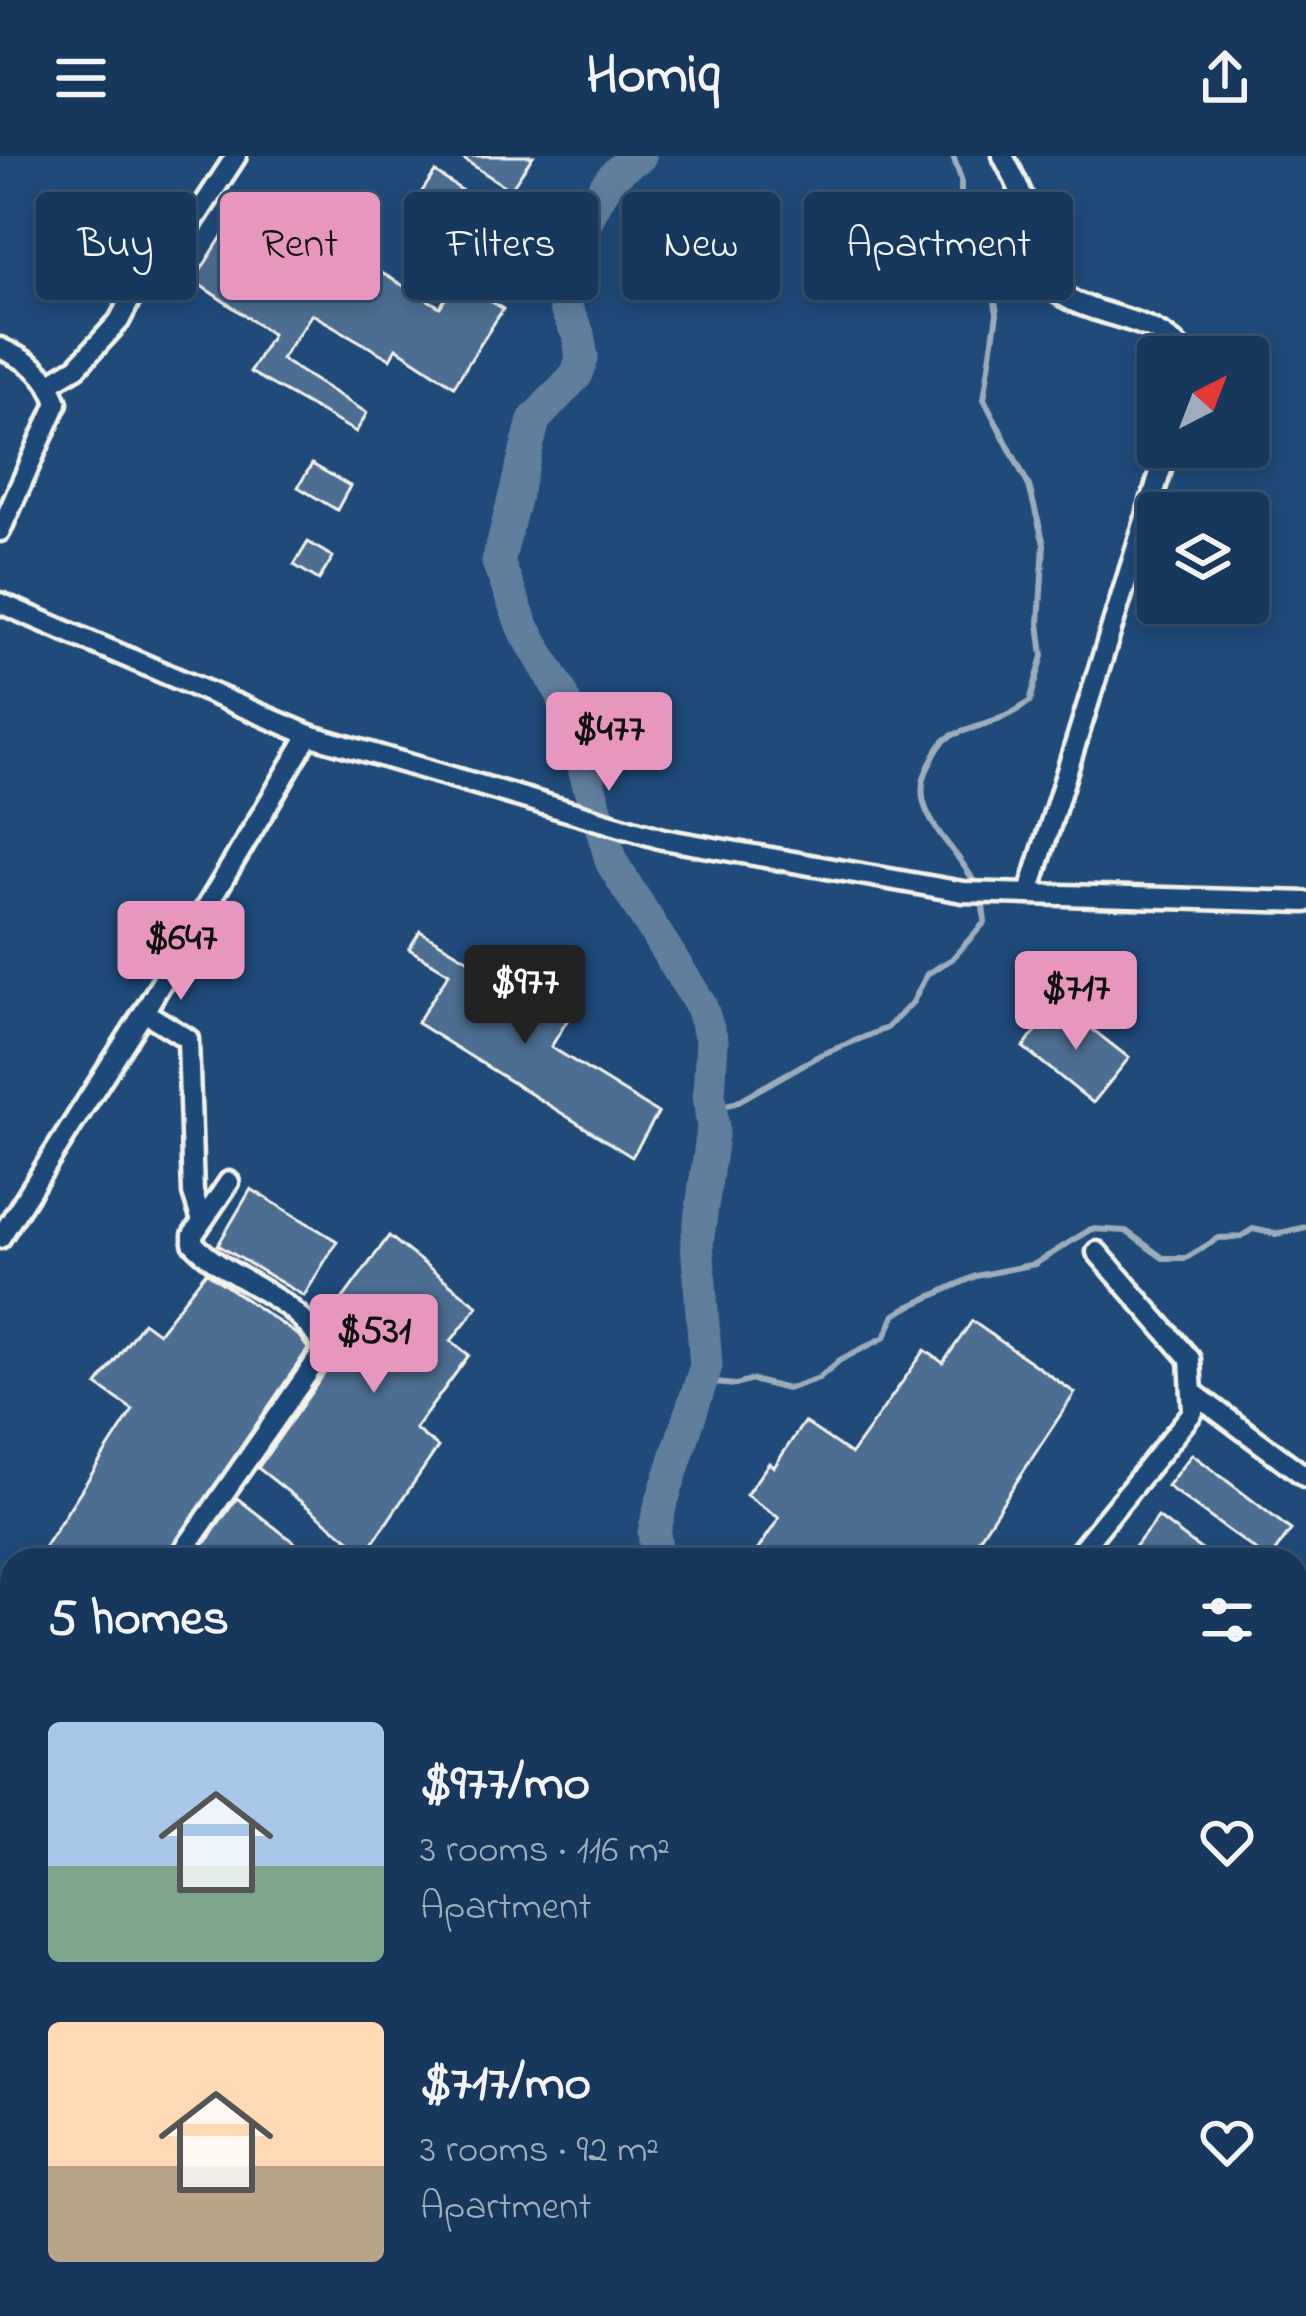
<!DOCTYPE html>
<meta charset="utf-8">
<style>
body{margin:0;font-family:"Indie Flower",sans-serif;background:#244365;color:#f1f3f6;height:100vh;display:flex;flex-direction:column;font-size:45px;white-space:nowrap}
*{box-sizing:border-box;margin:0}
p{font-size:39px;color:#9eacbb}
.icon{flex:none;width:66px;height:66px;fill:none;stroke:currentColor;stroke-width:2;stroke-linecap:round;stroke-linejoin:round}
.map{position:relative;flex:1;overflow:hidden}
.side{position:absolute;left:0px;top:1392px;width:1308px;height:768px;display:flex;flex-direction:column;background:#17385c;border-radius:36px 36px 0 0;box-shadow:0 6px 18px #0003,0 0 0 3px #365272}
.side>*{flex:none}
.guide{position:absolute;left:36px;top:36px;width:1236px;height:108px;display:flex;gap:24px}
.needle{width:78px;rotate:42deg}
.tools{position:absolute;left:1137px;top:180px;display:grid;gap:24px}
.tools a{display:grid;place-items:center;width:132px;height:132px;border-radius:12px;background:#17385c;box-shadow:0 6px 18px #0003,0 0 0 3px #365272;font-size:60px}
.price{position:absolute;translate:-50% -102px;padding:0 27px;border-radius:12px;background:#e797bd;color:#111;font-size:39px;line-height:78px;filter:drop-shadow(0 3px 6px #0008)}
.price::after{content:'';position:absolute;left:50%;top:72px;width:36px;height:27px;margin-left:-18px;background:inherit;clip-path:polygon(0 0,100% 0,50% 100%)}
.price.active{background:#222;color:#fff}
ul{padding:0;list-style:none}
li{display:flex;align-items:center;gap:36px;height:300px;padding:0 48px}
li span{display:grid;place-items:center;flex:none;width:336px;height:240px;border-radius:12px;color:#555}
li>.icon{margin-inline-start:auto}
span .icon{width:144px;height:144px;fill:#fffc;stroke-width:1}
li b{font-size:51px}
h2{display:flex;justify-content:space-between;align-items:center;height:144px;padding:0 48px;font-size:51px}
.tag{padding:0 42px;border-radius:12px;background:#17385c;box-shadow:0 6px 18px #0003,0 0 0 3px #365272;font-size:42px;line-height:108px}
.tag.active{background:#e797bd;color:#111}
header{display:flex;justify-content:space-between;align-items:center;height:156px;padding:0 48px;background:#17385c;font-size:54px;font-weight:700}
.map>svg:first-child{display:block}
</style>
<header><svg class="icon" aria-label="menu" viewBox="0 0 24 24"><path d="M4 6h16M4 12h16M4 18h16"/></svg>Homiq<svg class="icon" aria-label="share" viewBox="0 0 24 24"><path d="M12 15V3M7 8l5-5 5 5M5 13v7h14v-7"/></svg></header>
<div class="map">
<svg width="1306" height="2160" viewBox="0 0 1306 2160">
<rect width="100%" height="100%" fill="#1f4a7a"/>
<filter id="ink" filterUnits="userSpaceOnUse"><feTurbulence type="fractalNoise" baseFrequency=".00833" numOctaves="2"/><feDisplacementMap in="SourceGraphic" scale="24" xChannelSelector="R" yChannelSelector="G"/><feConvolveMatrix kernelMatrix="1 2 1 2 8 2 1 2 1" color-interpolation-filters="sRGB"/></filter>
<g filter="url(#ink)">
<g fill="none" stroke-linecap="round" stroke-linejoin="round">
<!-- stream -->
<g stroke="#9cacbb" stroke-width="6">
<path d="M953 0 961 23V49L991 121 997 158 984 243 1029 330 1044 388 1039 467 1043 500 1030 545C1007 564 979 569 953 579 940 585 936 596 930 608 902 656 958 689 976 730"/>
<polyline points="712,952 735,947 820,899 887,872 913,846 927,818 952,803 985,766 982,742"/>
<polyline points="702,1226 736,1229 752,1224 787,1233 819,1222 840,1204 885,1181 895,1159 906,1152 976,1120 1035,1108 1091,1073 1126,1075 1163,1102 1186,1102 1219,1082 1240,1081 1253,1073 1276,1078 1306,1071"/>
</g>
<!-- river -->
<g stroke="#627e9d" stroke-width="33">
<path d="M640 0C591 23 571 101 565 151L578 178 582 202 577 218 534 264 498 406 523 471 562 538 612 707 700 848 712 885 709 939 713 973 697 1087 706 1210 660 1351 654 1377 657 1404"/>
<polyline points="457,2160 458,2148"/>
</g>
</g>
<!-- building -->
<g fill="#4d6e92" stroke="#f4f1e8" stroke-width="3">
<polygon points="459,0 533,0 510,34"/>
<polygon points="435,16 520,74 478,137 503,153 454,230 396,192 390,203 312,158 281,203 367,257 356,276 250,216 272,178 194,125 248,39 440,151 485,80 421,37"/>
<polygon points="312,308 350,330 337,354 298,331"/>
<polygon points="308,386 333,401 319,424 294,409"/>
<polygon points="420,775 568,863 551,891 658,957 632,1001 417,867 449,817 409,793"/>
<polygon points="1059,847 1129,902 1093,947 1023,891"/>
<polygon points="251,1033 337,1085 304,1140 218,1089"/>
<polygon points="389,1080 478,1150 451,1185 469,1199 415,1273 438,1291 366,1397 258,1312 336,1201 336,1188 324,1168"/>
<polygon points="206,1116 299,1180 308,1193 164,1404 36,1404 133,1254 97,1229 143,1166 158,1177"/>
<polygon points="972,1165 1075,1237 965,1404 751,1404 779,1362 746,1339 769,1307 774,1311 804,1266 851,1298 925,1194 943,1207"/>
<polygon points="1192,1298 1291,1374 1269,1404 1167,1330"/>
<polygon points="237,1342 317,1404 193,1404"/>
<polygon points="1158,1361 1215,1404 1149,1404 1134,1392"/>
</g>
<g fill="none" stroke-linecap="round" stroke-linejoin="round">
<defs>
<g id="minor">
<path d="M1003 0C1011 16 1021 33 1026 51 1033 74 1026 103 1042 122 1077 166 1155 153 1186 201"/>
<path d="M0 192C29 205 47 216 57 247L0 375"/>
<polyline points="50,227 77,211 119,165 153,100 190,70 236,0"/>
<polyline points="0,447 309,579 663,683 963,736 1306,746"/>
<polyline points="1029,737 1168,291"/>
<polyline points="144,856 188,883 193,1037 202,1065"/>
<polyline points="0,1082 144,856 309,579"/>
<polyline points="1192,1236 1306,1321"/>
<path d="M177 1404 324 1194C299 1139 231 1127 193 1087V1079L229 1026"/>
<polyline points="1073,1404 1193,1256 1190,1203 1097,1096"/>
<polyline points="1296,1677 1306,1663"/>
<polyline points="620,2160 626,2148"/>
<polyline points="849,2160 857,2148"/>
</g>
</defs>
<!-- minor casing -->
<use href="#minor" stroke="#f4f1e8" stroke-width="27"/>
<!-- minor -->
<use href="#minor" stroke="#1f4a7a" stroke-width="18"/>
</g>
</g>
</svg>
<div class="tools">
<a><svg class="needle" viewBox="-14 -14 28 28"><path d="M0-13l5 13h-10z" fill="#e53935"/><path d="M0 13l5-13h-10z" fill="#9eacbb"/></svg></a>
<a><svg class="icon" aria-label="layers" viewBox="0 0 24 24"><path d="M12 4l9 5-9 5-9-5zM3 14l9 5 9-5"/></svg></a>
</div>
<b class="price" style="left:609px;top:638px">$477</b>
<b class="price" style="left:181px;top:847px">$647</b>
<b class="price active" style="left:525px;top:891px">$977</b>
<b class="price" style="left:1076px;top:897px">$717</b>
<b class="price" style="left:374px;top:1240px">$531</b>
<div class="guide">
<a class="tag">Buy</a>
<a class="tag active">Rent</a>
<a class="tag">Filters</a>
<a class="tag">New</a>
<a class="tag">Apartment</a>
</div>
<section class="side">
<h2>5 homes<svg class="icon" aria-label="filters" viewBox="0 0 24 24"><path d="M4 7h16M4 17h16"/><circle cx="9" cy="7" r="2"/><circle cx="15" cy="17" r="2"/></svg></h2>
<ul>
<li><span style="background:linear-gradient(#a9c7e8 60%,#7fa58c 0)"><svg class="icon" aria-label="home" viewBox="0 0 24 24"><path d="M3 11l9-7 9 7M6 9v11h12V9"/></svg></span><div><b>$977/mo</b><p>3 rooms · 116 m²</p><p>Apartment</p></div><svg class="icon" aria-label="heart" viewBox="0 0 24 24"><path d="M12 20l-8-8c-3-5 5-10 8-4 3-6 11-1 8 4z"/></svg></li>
<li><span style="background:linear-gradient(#ffd9b3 60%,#b9a48a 0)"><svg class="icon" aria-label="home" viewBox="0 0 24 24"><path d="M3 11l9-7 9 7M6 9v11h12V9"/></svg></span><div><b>$717/mo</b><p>3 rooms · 92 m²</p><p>Apartment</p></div><svg class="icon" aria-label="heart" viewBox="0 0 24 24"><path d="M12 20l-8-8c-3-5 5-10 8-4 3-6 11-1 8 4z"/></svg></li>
</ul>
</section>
</div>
